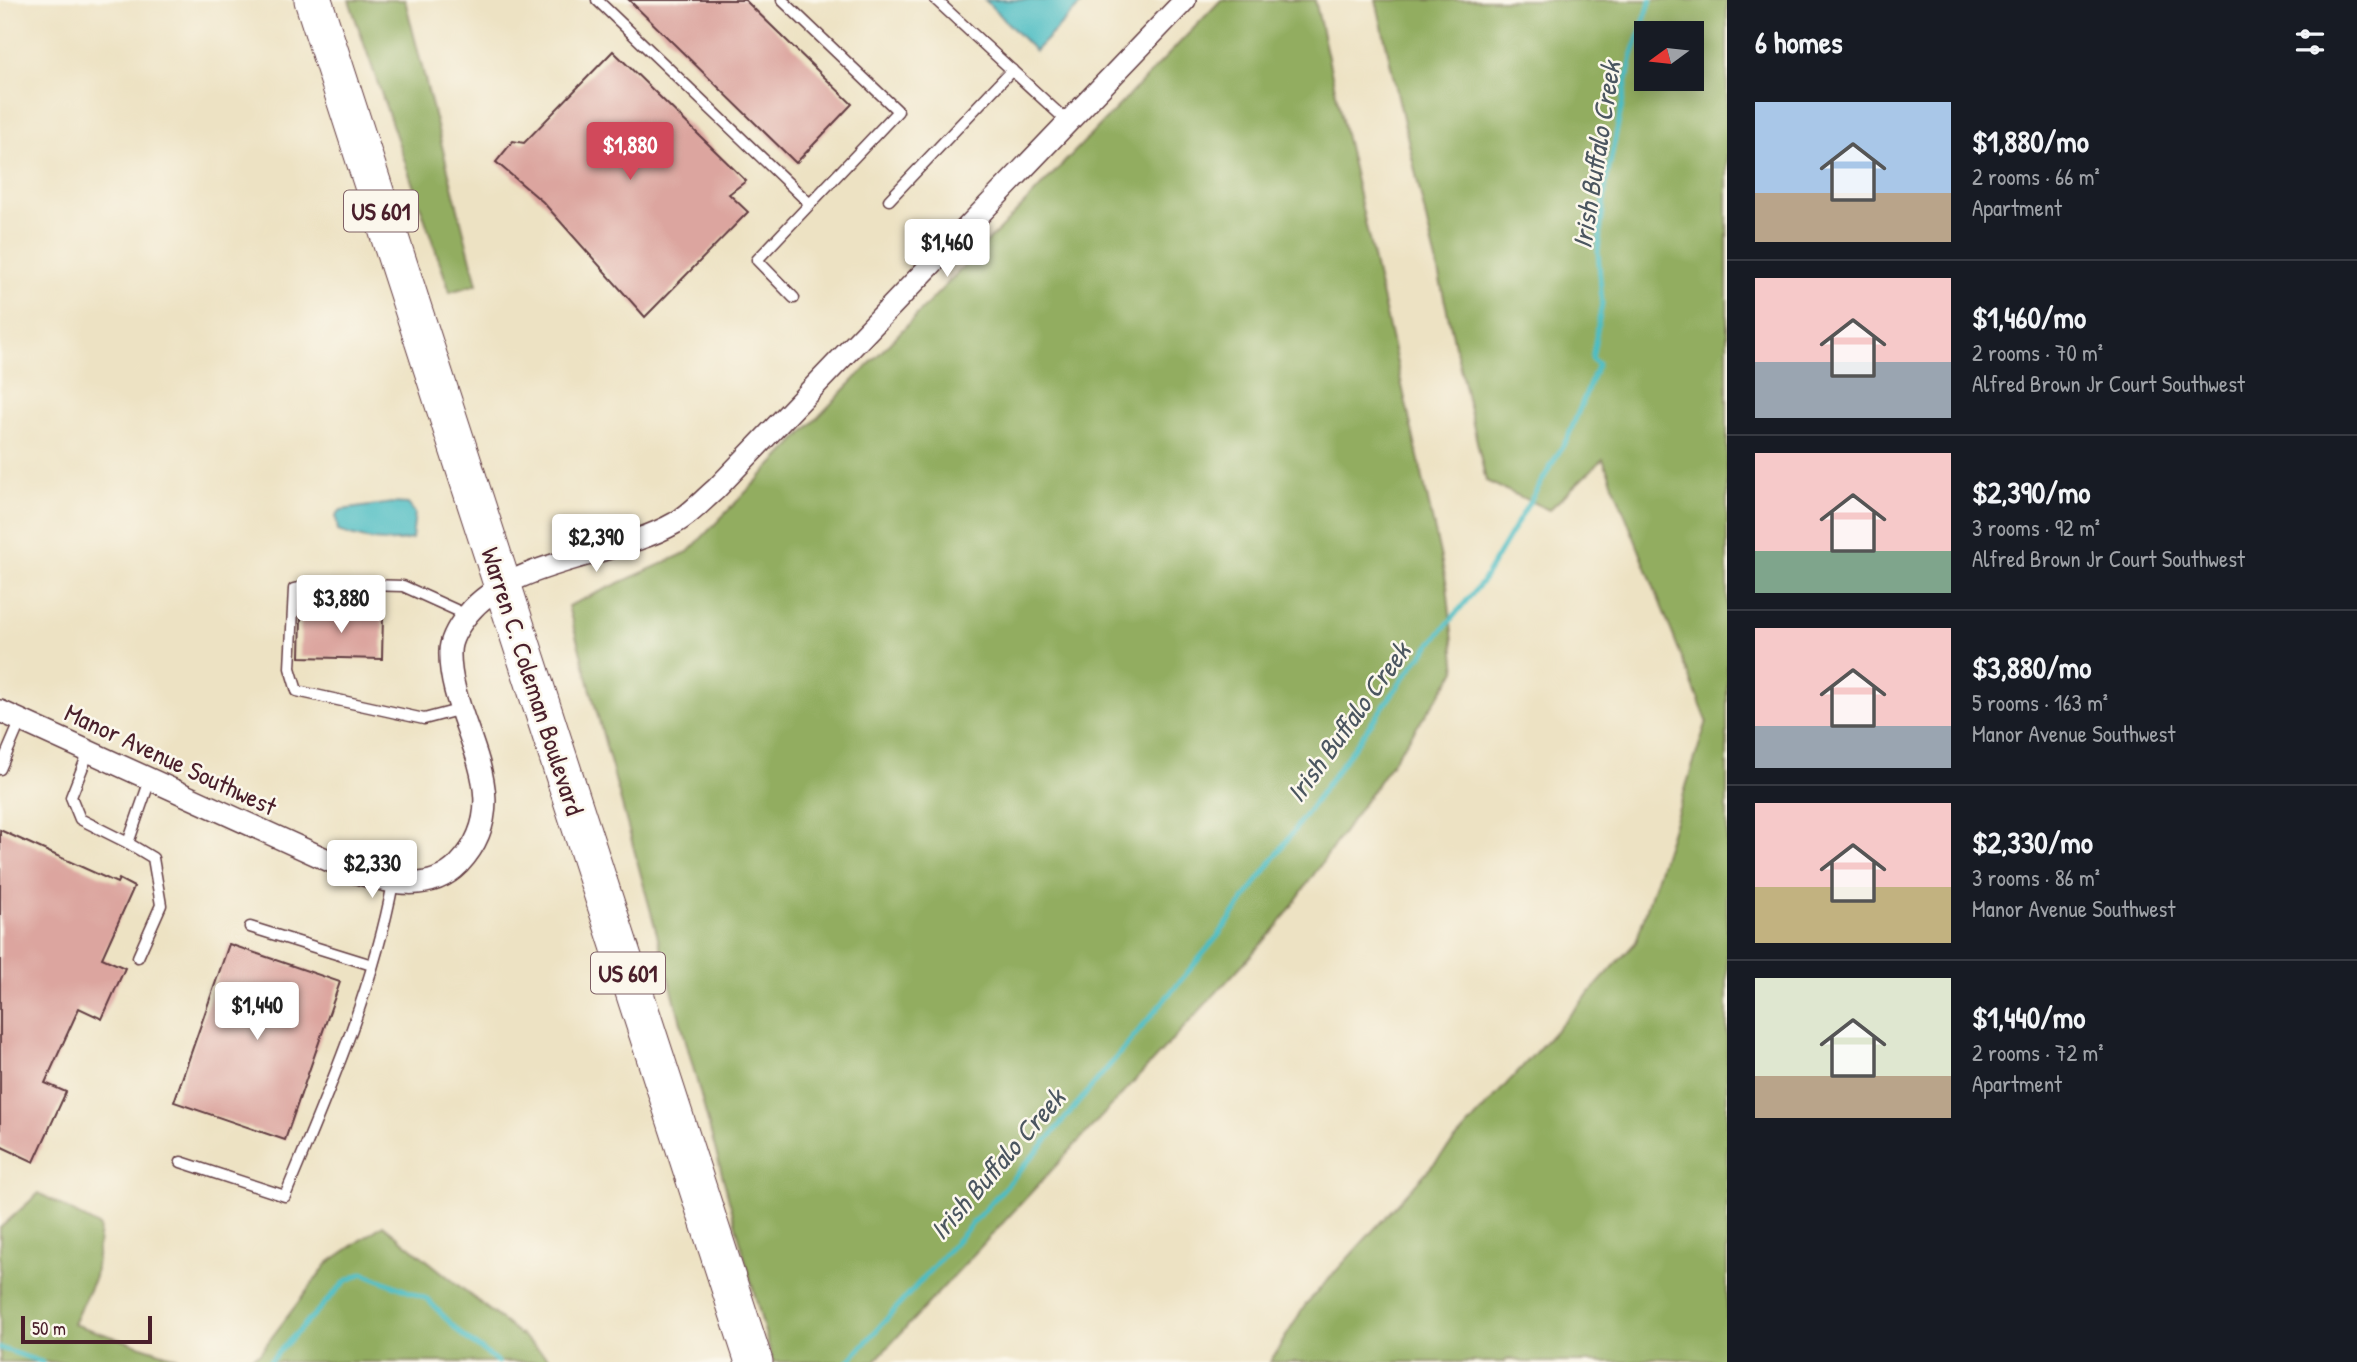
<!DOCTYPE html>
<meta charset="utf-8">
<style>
body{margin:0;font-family:"Patrick Hand",sans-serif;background:#20242c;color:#f1f3f6;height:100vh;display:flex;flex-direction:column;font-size:26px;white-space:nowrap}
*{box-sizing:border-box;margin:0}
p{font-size:23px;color:#9ea1a6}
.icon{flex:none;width:38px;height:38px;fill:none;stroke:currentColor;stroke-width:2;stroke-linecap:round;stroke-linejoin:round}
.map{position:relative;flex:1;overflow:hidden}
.side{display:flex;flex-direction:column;background:#171b24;width:630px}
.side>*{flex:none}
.needle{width:46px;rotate:255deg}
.tools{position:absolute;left:1634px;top:21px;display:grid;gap:14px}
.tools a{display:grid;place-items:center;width:70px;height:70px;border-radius:0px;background:#171b24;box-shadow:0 4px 18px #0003;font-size:35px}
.scale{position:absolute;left:21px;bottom:18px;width:131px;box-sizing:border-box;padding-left:7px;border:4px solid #4a1f2b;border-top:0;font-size:19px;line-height:24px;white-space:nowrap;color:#4a1f2b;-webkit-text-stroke:5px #fbf7ec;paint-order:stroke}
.price{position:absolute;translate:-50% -60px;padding:0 16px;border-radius:7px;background:#fff;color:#222;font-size:23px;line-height:46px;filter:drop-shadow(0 2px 4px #0008)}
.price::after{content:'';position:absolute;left:50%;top:42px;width:21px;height:16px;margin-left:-10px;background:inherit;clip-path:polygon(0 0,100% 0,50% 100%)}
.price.active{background:#d1495b;color:#fff}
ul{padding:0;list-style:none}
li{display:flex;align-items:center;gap:21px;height:175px;padding:0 28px}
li+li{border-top:2px solid #363941}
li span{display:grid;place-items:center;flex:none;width:196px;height:140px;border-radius:0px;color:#555}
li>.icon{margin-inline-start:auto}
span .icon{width:84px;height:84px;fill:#fffc;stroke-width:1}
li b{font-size:30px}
h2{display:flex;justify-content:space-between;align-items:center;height:84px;padding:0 28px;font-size:30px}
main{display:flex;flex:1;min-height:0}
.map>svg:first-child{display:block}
</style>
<main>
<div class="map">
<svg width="1727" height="1362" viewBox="0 0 1727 1362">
<rect width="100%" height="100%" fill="#fbf7ec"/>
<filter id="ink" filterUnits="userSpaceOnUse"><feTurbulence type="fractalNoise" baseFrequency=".0143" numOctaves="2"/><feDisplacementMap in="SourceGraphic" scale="14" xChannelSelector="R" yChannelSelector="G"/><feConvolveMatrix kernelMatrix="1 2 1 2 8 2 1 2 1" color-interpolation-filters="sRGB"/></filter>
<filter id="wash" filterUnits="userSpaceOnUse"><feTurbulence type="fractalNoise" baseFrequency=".00686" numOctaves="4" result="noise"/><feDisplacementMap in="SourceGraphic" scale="28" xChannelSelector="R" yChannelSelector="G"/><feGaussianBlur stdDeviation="1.57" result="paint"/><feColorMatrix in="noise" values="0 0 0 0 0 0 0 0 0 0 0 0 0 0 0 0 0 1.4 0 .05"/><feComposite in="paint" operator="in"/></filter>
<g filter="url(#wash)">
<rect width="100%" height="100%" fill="#ede2c3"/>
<!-- forest -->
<g fill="#92ad60" stroke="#6e6646" stroke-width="2" fill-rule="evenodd">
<polygon points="349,0 405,0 477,284 450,292"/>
<polygon points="1221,0 1315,0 1447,585 1456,671 1277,927 874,1362 773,1362 568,606 688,552"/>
<path d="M1376 0H1727V1362L1654 1358 1635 1362H1524L1509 1359 1503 1362H1270L1306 1304 1636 942 1707 721 1603 459 1549 510 1486 481ZM1647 33H1692V79H1647Z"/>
<polygon points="39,1193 100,1227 95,1277 73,1324 191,1362 0,1362 0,1228"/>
<polygon points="383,1225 554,1362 242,1362 259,1354 328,1263"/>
</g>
<!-- water -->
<g fill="#4ebdc3" stroke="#4c6e77" stroke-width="2">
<polygon points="985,0 1085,0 1035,51"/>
<path d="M392 503 408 504 415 513 412 539C387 544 362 540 338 531L336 515 341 510Z"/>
</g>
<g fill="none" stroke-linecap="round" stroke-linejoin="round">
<!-- stream -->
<g stroke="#4ebdc3" stroke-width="5">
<polyline points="0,1348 42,1362"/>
<polyline points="269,1362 346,1281 363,1273 427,1299 463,1336 498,1362"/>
<polyline points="848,1362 1047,1140 1218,936 1411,668 1482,582 1568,437 1598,364 1592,359 1602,303 1598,251 1606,183 1632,56 1651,0"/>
</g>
</g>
<g id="blocks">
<!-- building -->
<g fill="#dca59f">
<polygon points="629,0 745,0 852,104 796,163"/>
<polygon points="613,51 746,181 729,194 748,212 645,317 543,202 496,162 513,141 524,143"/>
<polygon points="323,603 340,604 339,617 383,615 382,659 300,657 301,616 321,616"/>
<polygon points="0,830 117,883 119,879 134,887 102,958 125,968 102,1019 79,1008 45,1083 66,1092 34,1162 0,1146"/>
<polygon points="229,944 340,982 285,1140 174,1102"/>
</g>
</g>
</g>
<g filter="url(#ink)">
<use href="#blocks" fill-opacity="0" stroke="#623c42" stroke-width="2"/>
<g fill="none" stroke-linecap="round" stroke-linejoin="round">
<defs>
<g id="lane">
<polyline points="597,0 810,204 898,111 782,0"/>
<polyline points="936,0 1068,122"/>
<polyline points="889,200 1012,70"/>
<polyline points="794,298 757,260 810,204"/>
<polyline points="462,709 424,719 297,691 290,668 294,589 328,584 403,586 467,615"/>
<polyline points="89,751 71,797 80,819 128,843 150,780"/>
<polyline points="0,769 21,720"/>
<polyline points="128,843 153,858 161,905 138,957"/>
<polyline points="250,927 372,965"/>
<path d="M181 1162 285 1196C327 1095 373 990 393 883"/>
</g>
<path id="street" d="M0 711 354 872C388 883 430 894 459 864 523 796 448 724 450 652 450 638 460 624 468 614 511 560 616 557 675 523 690 515 703 500 716 489L1185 0"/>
<polyline id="highway" points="313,0 754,1362"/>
</defs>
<!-- lane casing -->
<use href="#lane" stroke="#623c42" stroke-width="13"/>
<!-- street casing -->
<use href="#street" stroke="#623c42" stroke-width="24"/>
<!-- highway casing -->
<use href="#highway" stroke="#623c42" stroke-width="39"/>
<!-- lane -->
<use href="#lane" stroke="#fff" stroke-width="10"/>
<!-- street -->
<use href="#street" stroke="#fff" stroke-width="21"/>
<!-- highway -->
<use href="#highway" stroke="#fff" stroke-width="37"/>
</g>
</g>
<g text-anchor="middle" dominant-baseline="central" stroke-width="5" stroke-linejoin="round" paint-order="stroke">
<!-- shield labels -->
<g fill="#fbf7ec" stroke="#7f6065" stroke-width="2">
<rect x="344" y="190.5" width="74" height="41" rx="5"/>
<rect x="591" y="952.5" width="74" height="41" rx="5"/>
</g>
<g font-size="24" font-weight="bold" fill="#4a1f2b">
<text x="381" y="211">US 601</text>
<text x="628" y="973">US 601</text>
</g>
<!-- street labels -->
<g font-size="26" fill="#4a1f2b" stroke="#fbf7ec">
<text transform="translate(533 681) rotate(72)">Warren C. Coleman Boulevard</text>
<text transform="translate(171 759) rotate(25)">Manor Avenue Southwest</text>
</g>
<!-- water labels -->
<g font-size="28" font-style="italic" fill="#4b5660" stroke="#fbf7ec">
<text transform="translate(1596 155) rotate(-81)">Irish Buffalo Creek</text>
<text transform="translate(1348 722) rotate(-54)">Irish Buffalo Creek</text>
<text transform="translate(997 1164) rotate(-49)">Irish Buffalo Creek</text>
</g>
</g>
</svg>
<div class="tools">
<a><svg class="needle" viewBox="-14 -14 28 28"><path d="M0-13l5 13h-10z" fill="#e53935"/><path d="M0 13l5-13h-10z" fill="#9ea1a6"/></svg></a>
</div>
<div class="scale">50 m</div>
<b class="price active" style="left:630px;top:182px">$1,880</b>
<b class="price" style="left:947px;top:279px">$1,460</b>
<b class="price" style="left:596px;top:574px">$2,390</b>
<b class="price" style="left:341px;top:635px">$3,880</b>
<b class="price" style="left:372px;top:900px">$2,330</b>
<b class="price" style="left:257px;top:1042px">$1,440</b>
</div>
<section class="side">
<h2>6 homes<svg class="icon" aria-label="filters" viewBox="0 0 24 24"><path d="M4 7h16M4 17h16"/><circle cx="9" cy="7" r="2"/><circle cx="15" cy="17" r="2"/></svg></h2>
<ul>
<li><span style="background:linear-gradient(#a9c7e8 65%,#b9a48a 0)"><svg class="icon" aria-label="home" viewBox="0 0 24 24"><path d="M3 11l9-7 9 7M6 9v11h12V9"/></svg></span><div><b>$1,880/mo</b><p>2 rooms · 66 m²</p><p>Apartment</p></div></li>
<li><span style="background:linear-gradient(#f6c9c9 60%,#9aa5b1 0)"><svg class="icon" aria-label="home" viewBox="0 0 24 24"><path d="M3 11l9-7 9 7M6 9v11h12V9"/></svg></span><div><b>$1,460/mo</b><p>2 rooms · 70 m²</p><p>Alfred Brown Jr Court Southwest</p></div></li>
<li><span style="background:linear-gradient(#f6c9c9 70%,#7fa58c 0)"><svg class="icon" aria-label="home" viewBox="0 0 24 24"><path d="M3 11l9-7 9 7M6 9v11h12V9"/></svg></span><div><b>$2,390/mo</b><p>3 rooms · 92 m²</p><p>Alfred Brown Jr Court Southwest</p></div></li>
<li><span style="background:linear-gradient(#f6c9c9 70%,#9aa5b1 0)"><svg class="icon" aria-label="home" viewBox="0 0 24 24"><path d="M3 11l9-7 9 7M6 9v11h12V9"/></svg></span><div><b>$3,880/mo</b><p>5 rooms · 163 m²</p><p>Manor Avenue Southwest</p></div></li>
<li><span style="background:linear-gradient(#f6c9c9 60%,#c2b280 0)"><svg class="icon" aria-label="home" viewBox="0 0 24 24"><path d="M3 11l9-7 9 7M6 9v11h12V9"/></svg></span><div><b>$2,330/mo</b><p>3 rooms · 86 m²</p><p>Manor Avenue Southwest</p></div></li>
<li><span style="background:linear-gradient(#dfe7d0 70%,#b9a48a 0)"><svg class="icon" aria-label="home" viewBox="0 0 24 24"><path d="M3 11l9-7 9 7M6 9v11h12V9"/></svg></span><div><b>$1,440/mo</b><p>2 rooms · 72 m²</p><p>Apartment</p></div></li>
</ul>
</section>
</main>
